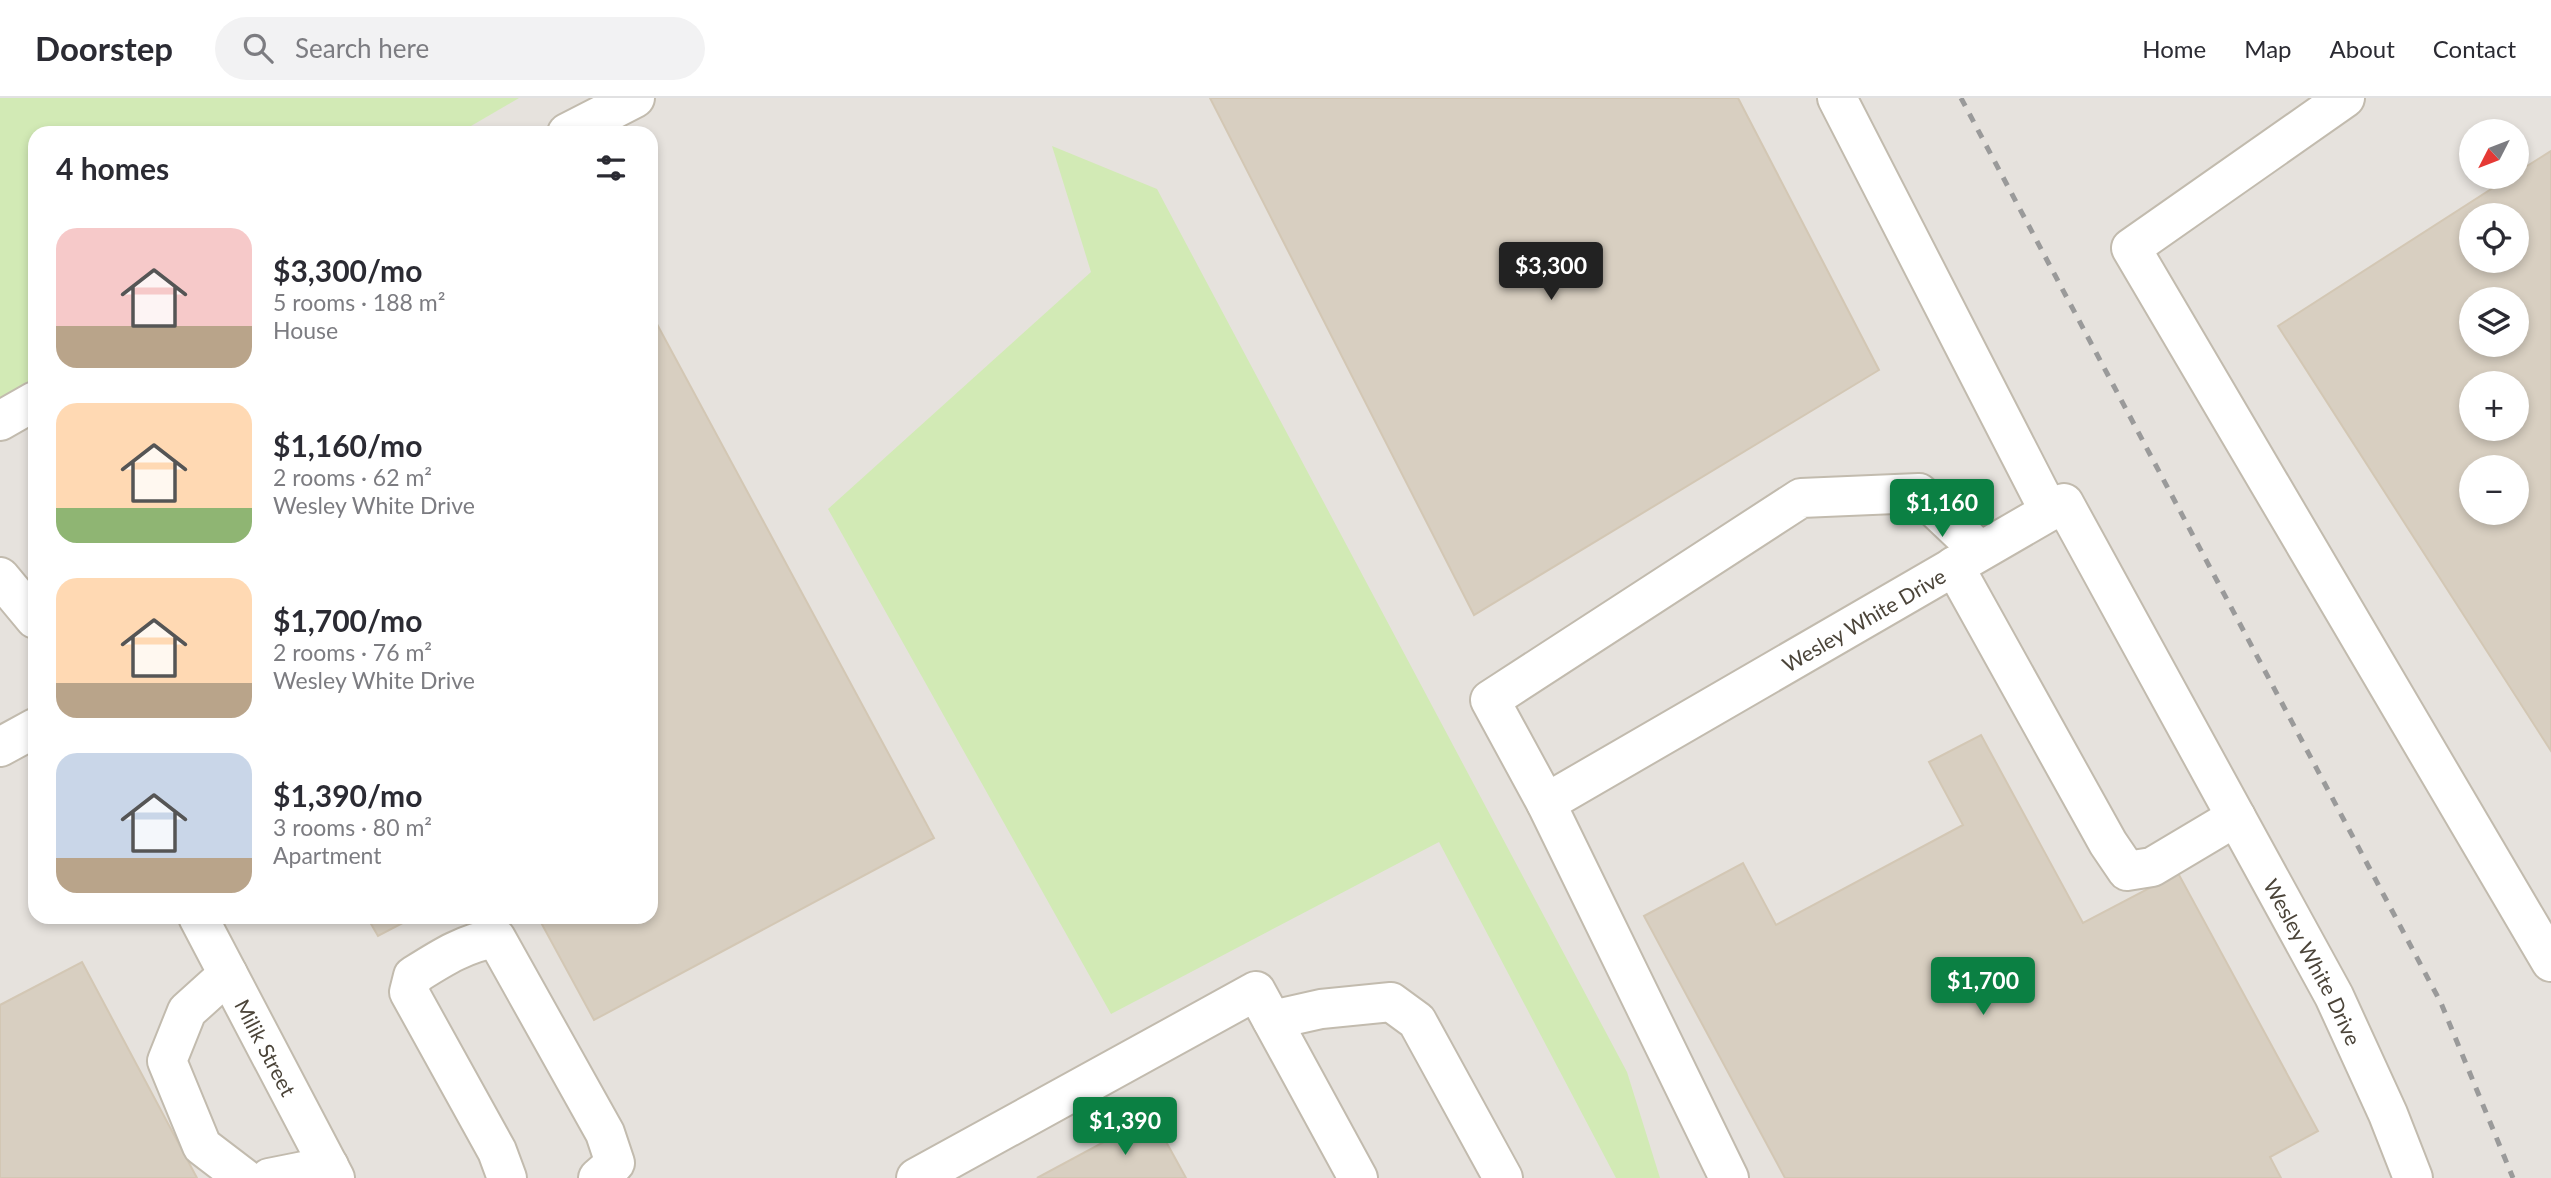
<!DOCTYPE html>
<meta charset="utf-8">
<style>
body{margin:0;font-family:Lato,sans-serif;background:#f2f2f3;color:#2b2b33;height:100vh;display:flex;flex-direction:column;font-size:26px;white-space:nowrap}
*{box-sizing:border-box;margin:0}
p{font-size:23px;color:#7c7c81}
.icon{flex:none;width:38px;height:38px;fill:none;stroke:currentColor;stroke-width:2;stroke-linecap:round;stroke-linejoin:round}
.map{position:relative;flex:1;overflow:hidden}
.details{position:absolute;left:28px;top:28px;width:630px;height:798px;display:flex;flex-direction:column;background:#fff;border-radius:21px;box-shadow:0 4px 10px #0003}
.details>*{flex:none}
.needle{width:46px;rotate:228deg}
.controls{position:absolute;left:2459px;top:21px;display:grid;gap:14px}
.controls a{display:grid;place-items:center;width:70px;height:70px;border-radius:50%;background:#fff;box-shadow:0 4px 10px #0003;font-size:35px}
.price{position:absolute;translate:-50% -60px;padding:0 16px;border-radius:7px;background:#0b8043;color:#fff;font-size:23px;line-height:46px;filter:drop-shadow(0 2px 4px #0008)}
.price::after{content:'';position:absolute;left:50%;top:42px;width:21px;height:16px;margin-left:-10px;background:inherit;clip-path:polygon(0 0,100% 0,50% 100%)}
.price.current{background:#222;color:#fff}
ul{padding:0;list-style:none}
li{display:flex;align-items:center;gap:21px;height:175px;padding:0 28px}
li span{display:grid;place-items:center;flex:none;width:196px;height:140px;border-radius:21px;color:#555}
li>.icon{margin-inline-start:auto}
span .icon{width:84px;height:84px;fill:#fffc;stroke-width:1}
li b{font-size:30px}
h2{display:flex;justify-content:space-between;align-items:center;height:84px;padding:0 28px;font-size:30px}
header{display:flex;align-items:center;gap:42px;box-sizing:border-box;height:98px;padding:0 35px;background:#fff;border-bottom:2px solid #e1e1e2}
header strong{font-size:33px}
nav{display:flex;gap:38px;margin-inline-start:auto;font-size:24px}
.search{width:490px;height:63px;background:#f2f2f3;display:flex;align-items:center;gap:18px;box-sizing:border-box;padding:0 24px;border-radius:38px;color:#7c7c81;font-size:26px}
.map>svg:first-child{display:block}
</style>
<header>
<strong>Doorstep</strong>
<div class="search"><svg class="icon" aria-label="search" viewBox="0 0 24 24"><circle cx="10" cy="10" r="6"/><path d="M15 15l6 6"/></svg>Search here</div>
<nav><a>Home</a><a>Map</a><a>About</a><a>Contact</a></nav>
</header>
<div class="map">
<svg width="2551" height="1080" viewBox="0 0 2551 1080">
<rect width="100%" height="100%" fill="#f6f3ec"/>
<!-- industrial -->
<path fill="#e6e2dd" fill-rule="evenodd" d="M0 0H2551V1080H0ZM2471 33H2516V79H2471ZM35 35H651V819H35ZM2471 117H2516V163H2471ZM2471 201H2516V247H2471ZM2471 285H2516V331H2471ZM2471 369H2516V415H2471Z"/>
<!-- green -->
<g fill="#d2eab5">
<polygon points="0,0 519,0 459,35 35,35 35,281 0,302"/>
<polygon points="1052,48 1157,91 1627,974 1660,1080 1616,1080 1439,744 1111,916 828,411 1091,174"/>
</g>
<!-- building -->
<g fill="#d8cfc1" stroke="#d3c7b4" stroke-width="2" fill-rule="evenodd">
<polygon points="1210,0 1738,0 1879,272 1474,517"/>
<path d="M2551 53V653L2278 228 2510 79H2516V75ZM2471 117H2516V163H2471ZM2471 201H2516V247H2471ZM2471 285H2516V331H2471ZM2471 369H2516V415H2471Z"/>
<polygon points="651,215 934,740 594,922 538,819 651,819"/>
<polygon points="1981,637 2083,825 2178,775 2318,1033 2270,1059 2281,1080 1785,1080 1644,818 1743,765 1776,827 1963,727 1929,664"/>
<polygon points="367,819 414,819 378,838"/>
<polygon points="82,864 197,1080 0,1080 0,907"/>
<polygon points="1152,1018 1186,1080 1037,1080"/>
</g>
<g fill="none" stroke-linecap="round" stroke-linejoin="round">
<defs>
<g id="minor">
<polyline points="1837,0 2049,413"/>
<polyline points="2345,0 2131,150 2551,864"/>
<polyline points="567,35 635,0"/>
<polyline points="0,323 35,303"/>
<polyline points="1954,468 2108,745 2127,773 2152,769 2236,719"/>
<polyline points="0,479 35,521"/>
<polyline points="0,649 35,630"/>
<polyline points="1546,705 1490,602 1801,400 1919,395 1980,453"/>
<path id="s1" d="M198 819 335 1080"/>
<polyline points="228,876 187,913 167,963 202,1048 244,1080"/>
<polyline points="1272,922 1321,911 1391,904 1417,923 1503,1080"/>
<polyline points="269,1080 329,1068"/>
<path d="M507 1080 497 1053 409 894 413 878C440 861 464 845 496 840L605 1035 615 1065 598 1080"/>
<polyline points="916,1080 1256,893 1358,1080"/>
<path id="s2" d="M1729 1080 1546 705 2064 405 2334 898 2388 1016 2413 1080"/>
</g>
</defs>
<!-- minor casing -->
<use href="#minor" stroke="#c2bbae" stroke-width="42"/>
<!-- minor -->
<use href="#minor" stroke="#fff" stroke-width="38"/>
<!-- rail -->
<polyline stroke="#9a9a9a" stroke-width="5" stroke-dasharray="9 9" stroke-linecap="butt" points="1961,0 2441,905 2513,1080"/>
</g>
<g text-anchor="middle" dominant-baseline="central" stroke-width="5" stroke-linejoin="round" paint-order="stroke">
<!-- street labels -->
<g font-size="21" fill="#4b4439" stroke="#fff">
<text stroke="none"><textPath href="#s2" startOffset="784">Wesley White Drive</textPath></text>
<text stroke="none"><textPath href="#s2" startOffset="1538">Wesley White Drive</textPath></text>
<text stroke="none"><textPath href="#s1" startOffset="147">Milik Street</textPath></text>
</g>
</g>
</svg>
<div class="controls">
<a><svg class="needle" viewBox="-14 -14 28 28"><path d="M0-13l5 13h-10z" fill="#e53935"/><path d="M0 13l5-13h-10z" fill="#7c7c81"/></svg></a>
<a><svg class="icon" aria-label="locate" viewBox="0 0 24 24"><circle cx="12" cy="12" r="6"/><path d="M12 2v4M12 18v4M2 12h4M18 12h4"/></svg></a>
<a><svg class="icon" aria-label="layers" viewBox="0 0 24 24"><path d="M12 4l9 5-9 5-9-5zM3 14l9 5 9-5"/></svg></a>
<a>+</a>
<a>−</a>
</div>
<b class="price current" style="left:1551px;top:204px">$3,300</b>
<b class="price" style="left:1942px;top:441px">$1,160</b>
<b class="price" style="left:1983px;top:919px">$1,700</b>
<b class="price" style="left:1125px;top:1059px">$1,390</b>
<section class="details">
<h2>4 homes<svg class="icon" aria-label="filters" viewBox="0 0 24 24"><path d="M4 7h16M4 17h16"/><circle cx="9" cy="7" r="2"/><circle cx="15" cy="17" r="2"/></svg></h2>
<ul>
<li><span style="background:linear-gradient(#f6c9c9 70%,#b9a48a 0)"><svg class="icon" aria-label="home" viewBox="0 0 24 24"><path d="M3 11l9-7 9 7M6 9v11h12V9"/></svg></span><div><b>$3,300/mo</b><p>5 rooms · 188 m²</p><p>House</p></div></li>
<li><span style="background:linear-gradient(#ffd9b3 75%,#8fb573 0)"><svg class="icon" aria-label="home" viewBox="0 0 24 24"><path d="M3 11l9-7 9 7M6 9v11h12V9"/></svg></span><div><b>$1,160/mo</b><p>2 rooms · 62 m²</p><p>Wesley White Drive</p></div></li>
<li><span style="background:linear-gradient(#ffd9b3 75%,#b9a48a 0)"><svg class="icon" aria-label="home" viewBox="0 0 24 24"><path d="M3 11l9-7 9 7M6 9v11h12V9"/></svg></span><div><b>$1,700/mo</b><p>2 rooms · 76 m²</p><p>Wesley White Drive</p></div></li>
<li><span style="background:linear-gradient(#c9d6e8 75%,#b9a48a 0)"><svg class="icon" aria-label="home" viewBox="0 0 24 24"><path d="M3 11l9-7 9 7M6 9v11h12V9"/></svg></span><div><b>$1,390/mo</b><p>3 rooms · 80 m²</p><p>Apartment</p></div></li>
</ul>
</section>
</div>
